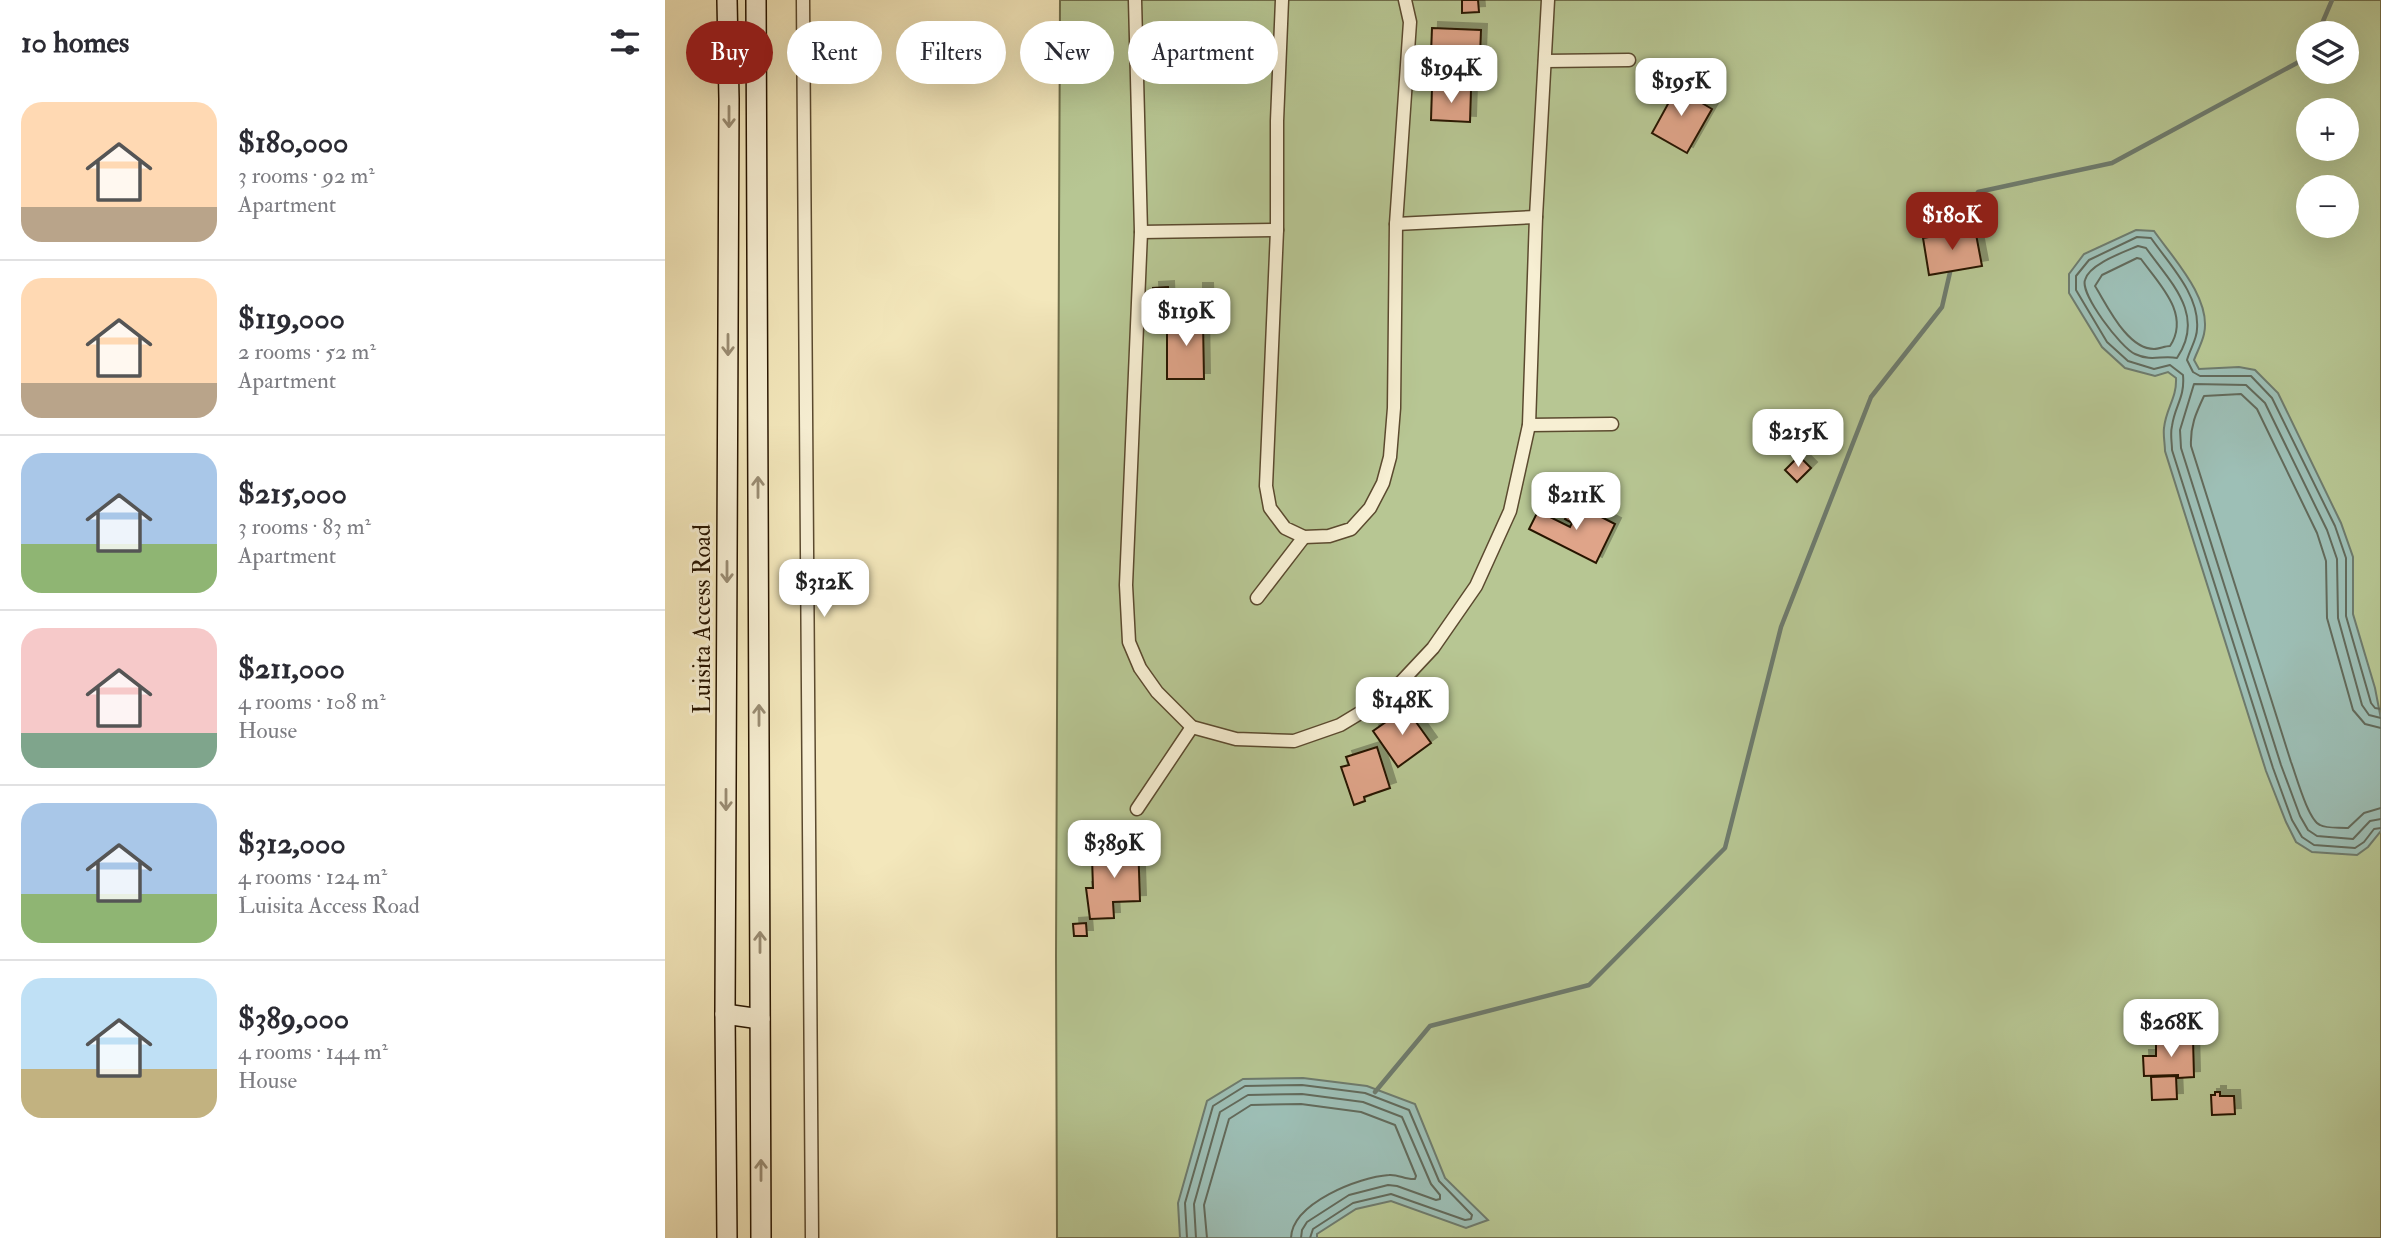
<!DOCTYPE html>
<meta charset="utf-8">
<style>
body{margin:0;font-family:"IM FELL Double Pica",serif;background:#f7f7f7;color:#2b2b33;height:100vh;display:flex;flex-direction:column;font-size:26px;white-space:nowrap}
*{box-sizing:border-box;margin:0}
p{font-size:23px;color:#7c7c81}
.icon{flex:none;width:38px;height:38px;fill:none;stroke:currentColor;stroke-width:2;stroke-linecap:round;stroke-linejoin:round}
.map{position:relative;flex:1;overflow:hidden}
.drawer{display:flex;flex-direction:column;background:#fff;width:665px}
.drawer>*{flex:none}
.banner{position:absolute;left:21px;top:21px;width:665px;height:63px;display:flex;gap:14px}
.controls{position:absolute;left:1631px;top:21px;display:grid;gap:14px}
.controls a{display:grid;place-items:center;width:63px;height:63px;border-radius:50%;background:#fff;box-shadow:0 7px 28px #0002;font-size:35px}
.price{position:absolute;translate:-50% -60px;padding:0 16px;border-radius:14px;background:#fff;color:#222;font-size:23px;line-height:46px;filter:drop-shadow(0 2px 4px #0008)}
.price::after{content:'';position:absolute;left:50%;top:42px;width:21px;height:16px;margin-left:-10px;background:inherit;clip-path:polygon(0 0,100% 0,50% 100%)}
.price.active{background:#8f2418;color:#fff}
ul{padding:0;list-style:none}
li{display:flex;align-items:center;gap:21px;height:175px;padding:0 21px}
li+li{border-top:2px solid #e1e1e2}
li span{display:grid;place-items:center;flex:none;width:196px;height:140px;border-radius:21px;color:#555}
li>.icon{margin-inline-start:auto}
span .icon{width:84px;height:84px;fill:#fffc;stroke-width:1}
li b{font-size:30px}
h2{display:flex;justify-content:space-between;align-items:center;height:84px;padding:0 21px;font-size:30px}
.pill{padding:0 24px;border-radius:32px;background:#fff;box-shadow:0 7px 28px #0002;font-size:24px;line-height:63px}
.pill.active{background:#8f2418;color:#fff}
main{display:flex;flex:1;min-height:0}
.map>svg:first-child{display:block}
</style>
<main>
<section class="drawer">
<h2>10 homes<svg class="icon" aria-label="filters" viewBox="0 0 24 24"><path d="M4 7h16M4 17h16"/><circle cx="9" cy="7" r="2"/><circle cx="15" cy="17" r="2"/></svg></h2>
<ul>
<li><span style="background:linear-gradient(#ffd9b3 75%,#b9a48a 0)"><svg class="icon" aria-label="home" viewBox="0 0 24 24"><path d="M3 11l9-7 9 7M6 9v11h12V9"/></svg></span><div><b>$180,000</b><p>3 rooms · 92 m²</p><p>Apartment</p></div></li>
<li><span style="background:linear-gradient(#ffd9b3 75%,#b9a48a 0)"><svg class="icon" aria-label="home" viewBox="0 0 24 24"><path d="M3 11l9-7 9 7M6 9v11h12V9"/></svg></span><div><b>$119,000</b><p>2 rooms · 52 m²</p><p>Apartment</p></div></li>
<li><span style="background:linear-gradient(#a9c7e8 65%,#8fb573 0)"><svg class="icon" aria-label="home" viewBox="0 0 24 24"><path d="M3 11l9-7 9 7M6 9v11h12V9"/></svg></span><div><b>$215,000</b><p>3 rooms · 83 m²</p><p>Apartment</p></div></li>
<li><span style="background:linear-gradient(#f6c9c9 75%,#7fa58c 0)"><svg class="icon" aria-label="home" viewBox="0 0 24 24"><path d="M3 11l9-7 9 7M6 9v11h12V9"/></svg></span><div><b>$211,000</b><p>4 rooms · 108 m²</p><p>House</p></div></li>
<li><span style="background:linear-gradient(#a9c7e8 65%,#8fb573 0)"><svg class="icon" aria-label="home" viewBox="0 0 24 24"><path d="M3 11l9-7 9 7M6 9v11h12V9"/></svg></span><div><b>$312,000</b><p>4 rooms · 124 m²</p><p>Luisita Access Road</p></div></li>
<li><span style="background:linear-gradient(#bfe0f5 65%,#c2b280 0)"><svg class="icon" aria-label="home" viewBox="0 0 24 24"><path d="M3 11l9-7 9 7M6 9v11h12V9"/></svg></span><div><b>$389,000</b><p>4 rooms · 144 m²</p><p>House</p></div></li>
</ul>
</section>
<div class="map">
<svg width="1716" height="1238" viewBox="0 0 1716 1238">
<defs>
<filter id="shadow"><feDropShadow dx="6" dy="-6" stdDeviation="0" flood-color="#0004"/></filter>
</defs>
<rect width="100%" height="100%" fill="#f3e7bb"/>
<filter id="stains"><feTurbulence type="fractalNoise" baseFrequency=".00286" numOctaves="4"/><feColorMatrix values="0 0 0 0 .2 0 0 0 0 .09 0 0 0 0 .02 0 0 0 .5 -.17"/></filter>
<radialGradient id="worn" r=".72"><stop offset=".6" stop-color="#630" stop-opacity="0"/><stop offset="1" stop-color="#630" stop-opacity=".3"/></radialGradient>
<!-- green -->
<path fill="#b7c693" stroke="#706e4a" stroke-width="2" fill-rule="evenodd" d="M395 0H1716V1238H392L391 956ZM1643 33H1682V72H1643ZM1643 110H1682V149H1643ZM1643 187H1682V226H1643Z"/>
<!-- water -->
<g fill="#9dbfb6" stroke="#6e7b6d" stroke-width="2">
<path d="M1471 230 1489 231C1508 258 1547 299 1539 334 1537 343 1532 352 1529 360L1534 369 1574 367 1590 370 1613 393 1676 523 1688 557V614L1710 688 1716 719V831L1703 847 1692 855 1647 852 1631 842 1621 822 1601 771 1500 451C1500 444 1498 435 1499 428 1501 408 1512 398 1511 378L1503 372 1490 376 1460 368 1437 347 1404 293V274L1419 254Z"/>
<polygon points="638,1078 702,1086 750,1104 780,1178 823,1220 801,1228 726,1201 691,1209 652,1234 652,1238 515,1238 513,1203 542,1101 578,1079"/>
</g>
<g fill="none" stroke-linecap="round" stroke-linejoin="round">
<!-- shore -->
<g stroke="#626a5b" stroke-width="2">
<path d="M1473 246 1481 248C1506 283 1541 315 1512 358 1496 355 1487 362 1470 354 1456 348 1415 294 1420 280 1424 264 1459 252 1473 246Z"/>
<path d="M1472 258 1476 259C1494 284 1526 314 1505 346 1500 346 1494 349 1489 349 1462 349 1442 305 1430 286L1437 275Z"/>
<path d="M1716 709 1710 708 1706 703 1681 616V558L1670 526 1607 398 1586 376H1535L1528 372 1522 360C1525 349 1532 339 1532 329 1535 295 1504 264 1486 238L1472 237 1424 260 1411 276V290L1442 342 1463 361 1489 369 1505 365 1518 375C1520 398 1510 405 1507 426 1505 434 1507 442 1507 450L1608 768 1627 820 1637 837 1649 845 1690 848 1699 842 1709 829 1716 828"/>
<polyline points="1716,718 1704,715 1697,705 1673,618 1672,559 1662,530 1600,403 1581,385 1529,384 1515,430 1516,448 1616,765 1635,816 1643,830 1652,836 1688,839 1705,821 1716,819"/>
<path d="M1716 728 1700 724 1688 710 1662 618 1661 561 1652 533 1592 409 1576 394 1539 396C1531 413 1525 426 1526 446L1626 762C1631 775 1643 820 1655 825 1662 829 1675 827 1683 828L1699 813 1716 808"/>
<polyline points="522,1238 520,1203 548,1106 580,1086 637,1085 700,1093 744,1110 774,1181 807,1215 806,1219 800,1220 726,1194 688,1203 648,1229 645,1238"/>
<polyline points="531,1238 529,1204 555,1112 583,1095 637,1094 698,1102 737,1117 766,1184 775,1195 775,1199 771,1200 732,1186 723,1185 684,1195 642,1222 637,1230 636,1238"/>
<path d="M542 1238 539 1205 564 1119 586 1105 636 1104 696 1112 730 1125 751 1176 750 1179C741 1180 733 1174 724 1175 694 1177 627 1203 626 1238"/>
</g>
<!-- stream -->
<g stroke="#6e7b6d" stroke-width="4.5">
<polyline points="1653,33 1667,0"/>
<polyline points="1293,236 1295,227 1313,192 1447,163 1643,57"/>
<polyline points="710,1092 765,1026 924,985 1060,848 1116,627 1206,397 1277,307 1286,268"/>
</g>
</g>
<!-- building -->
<g fill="#dfa489" stroke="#281500" stroke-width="2" filter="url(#shadow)">
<polygon points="797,0 813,0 814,12 797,13"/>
<polygon points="767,28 816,30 815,56 766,54"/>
<polygon points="1003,83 1047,109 1022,153 987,133 1003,104 994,99"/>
<polygon points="767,88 806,90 805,122 766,120"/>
<polygon points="1310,229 1317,266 1264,275 1258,238"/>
<polygon points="503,287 504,309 489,309 488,288"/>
<polygon points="532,289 542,289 543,312 532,312"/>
<polygon points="508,314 541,314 541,321 538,321 539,379 502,379 502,332 508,332"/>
<polygon points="1134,456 1146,468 1132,482 1120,470"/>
<polygon points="906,508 916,513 919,508 950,524 931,563 864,529 873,511 905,527 907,523 900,519"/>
<polygon points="741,708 766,743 733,767 708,731"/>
<polygon points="712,747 725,788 699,797 700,801 689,805 676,767 684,765 681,757"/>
<polygon points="473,841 475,901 448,902 449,918 425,919 421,888 428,888 427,857 440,857 439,849 453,849 453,842"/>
<polygon points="421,923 422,936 409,936 408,924"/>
<polygon points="1528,1038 1529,1077 1513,1078 1513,1075 1479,1076 1478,1056 1491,1056 1491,1039"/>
<polygon points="1511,1076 1512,1099 1487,1100 1486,1077"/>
<polygon points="1550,1092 1555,1092 1555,1096 1569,1096 1570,1114 1547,1115 1546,1095 1550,1095"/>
</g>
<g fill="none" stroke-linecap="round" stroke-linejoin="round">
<defs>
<g id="street">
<polyline points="138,0 147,1238"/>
<polyline points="470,0 476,232 461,585 464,642 475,668 492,692 527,727 571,739 629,741 675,725 723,696 768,648 811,586 845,511 864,425 871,217 883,0"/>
<polyline points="617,0 612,121 612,230 601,486 605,508 620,528 639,537 664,536 686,529 705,508 718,483 725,457 729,408 731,224 745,22 740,0"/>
<polyline points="880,61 964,60"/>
<polyline points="731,224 871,217"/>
<polyline points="476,232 612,230"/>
<polyline points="864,425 947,424"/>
<polyline points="592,598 639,537"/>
<polyline points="472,809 527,727"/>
</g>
<g id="secondary">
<polyline points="62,0 64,99 60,1014 62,1238"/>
<polyline points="91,0 96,1238"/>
<polyline points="60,1014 95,1019"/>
</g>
</defs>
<!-- street casing -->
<use href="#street" stroke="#5b4a2f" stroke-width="15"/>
<!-- secondary casing -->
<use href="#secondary" stroke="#281500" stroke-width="22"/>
<!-- street -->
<use href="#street" stroke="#f7efd3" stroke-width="12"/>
<!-- secondary -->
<use href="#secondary" stroke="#f7efd3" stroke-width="19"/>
</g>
<!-- one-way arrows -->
<defs><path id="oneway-shaft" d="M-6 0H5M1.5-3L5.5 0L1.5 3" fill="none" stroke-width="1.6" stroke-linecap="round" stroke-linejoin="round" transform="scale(1.75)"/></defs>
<g stroke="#9a8d74">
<use href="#oneway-shaft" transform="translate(64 117) rotate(90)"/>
<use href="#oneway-shaft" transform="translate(63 345) rotate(90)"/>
<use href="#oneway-shaft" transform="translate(93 487) rotate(-90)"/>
<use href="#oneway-shaft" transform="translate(62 572) rotate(90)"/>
<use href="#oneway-shaft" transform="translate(94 715) rotate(-90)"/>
<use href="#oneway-shaft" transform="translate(61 800) rotate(90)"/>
<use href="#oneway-shaft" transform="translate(95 942) rotate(-90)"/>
<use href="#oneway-shaft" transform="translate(96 1170) rotate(-90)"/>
</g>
<g text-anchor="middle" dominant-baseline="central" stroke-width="6" stroke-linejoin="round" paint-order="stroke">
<!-- street labels -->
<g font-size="24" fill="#281500" stroke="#f7efd3">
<text transform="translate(37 619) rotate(-90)">Luisita Access Road</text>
</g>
</g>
<rect width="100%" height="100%" filter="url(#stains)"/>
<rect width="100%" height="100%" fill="url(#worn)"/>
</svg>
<div class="controls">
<a><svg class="icon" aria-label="layers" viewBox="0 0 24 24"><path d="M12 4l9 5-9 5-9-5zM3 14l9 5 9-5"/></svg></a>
<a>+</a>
<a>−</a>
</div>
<b class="price" style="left:786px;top:105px">$194K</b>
<b class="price" style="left:1016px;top:118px">$195K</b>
<b class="price active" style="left:1287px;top:252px">$180K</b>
<b class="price" style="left:521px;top:348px">$119K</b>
<b class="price" style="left:1133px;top:469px">$215K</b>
<b class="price" style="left:911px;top:532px">$211K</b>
<b class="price" style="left:159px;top:619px">$312K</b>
<b class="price" style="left:737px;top:737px">$148K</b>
<b class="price" style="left:449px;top:880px">$389K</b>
<b class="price" style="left:1506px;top:1059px">$268K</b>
<div class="banner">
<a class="pill active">Buy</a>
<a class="pill">Rent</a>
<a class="pill">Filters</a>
<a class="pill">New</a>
<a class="pill">Apartment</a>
</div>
</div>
</main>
